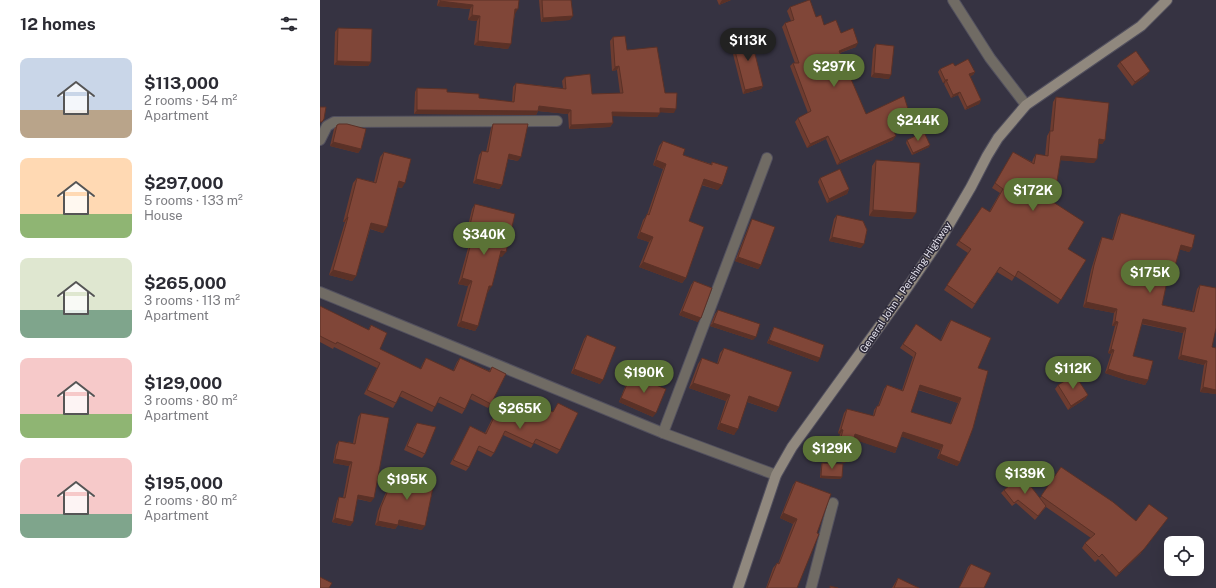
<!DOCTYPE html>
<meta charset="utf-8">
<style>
body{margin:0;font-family:"Public Sans",sans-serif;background:#f2f2f3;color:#2b2b33;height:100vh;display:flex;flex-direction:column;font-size:15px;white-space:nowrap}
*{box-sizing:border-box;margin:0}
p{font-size:13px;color:#7c7c81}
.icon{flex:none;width:22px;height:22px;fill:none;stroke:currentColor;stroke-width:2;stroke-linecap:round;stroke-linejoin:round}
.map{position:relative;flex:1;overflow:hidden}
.drawer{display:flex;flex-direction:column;background:#fff;width:320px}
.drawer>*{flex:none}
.tools{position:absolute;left:844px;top:536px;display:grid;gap:8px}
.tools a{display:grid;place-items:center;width:40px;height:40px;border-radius:8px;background:#fff;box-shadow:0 4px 16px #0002;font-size:20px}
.price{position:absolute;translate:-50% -34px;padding:0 9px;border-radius:14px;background:#5b7336;color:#fff;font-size:13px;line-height:26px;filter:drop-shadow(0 1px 2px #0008)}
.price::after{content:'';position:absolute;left:50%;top:24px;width:12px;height:9px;margin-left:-6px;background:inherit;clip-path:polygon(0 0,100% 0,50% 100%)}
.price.on{background:#222;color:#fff}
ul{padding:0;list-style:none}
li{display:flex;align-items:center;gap:12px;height:100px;padding:0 20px}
li span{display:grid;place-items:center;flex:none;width:112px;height:80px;border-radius:8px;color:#555}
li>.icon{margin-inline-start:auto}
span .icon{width:48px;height:48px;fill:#fffc;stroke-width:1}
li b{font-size:17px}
h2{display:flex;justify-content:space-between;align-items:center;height:48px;padding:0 20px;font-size:17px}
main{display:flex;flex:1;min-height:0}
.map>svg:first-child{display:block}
</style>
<main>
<section class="drawer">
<h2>12 homes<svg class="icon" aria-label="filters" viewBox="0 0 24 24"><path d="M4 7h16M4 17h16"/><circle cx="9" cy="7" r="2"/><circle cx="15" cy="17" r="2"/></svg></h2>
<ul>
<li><span style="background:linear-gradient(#c9d6e8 65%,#b9a48a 0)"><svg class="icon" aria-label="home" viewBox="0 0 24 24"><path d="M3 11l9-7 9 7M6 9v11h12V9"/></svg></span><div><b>$113,000</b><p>2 rooms · 54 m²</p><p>Apartment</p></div></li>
<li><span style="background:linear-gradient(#ffd9b3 70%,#8fb573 0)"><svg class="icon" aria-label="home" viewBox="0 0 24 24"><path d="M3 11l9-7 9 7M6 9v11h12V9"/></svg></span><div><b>$297,000</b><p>5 rooms · 133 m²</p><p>House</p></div></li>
<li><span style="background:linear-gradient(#dfe7d0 65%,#7fa58c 0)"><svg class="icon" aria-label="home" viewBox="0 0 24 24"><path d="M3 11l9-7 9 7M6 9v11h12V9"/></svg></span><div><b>$265,000</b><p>3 rooms · 113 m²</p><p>Apartment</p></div></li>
<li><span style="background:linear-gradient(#f6c9c9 70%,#8fb573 0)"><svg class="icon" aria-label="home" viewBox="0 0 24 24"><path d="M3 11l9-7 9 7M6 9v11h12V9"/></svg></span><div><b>$129,000</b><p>3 rooms · 80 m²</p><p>Apartment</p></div></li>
<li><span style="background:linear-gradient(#f6c9c9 70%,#7fa58c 0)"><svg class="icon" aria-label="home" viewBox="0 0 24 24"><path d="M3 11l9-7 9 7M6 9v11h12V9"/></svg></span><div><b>$195,000</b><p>2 rooms · 80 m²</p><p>Apartment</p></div></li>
</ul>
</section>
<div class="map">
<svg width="896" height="588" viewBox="0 0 896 588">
<rect width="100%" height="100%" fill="#363342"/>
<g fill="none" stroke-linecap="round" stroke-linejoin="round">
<defs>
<g id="street">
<polyline points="633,0 670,58 706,105"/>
<polyline points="0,140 7,126 14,122 237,121"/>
<polyline points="0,292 343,433 456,475"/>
<polyline points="343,433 447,158"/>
<polyline points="491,588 513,503"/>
</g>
<polyline id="secondary" points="418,588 456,475 472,447 583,294 623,235 651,187 667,156 678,138 706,105 821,26 847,0"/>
</defs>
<!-- street casing -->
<use href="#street" stroke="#52505e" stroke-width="12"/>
<!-- secondary casing -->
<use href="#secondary" stroke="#52505e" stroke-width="12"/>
<!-- street -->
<use href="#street" stroke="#706b64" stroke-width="10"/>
<!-- secondary -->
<use href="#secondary" stroke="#90887e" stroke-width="10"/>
</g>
<!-- wall -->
<g fill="#6e3c30" fill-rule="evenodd">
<polygon points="118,0 199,0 195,14 188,49 154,45 157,21 148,20 150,9 117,6"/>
<polygon points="219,0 251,0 250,20 221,22"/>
<polygon points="397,0 411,0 399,5"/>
<polygon points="470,7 496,17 504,25 521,33 536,47 520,53 546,114 588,109 586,113 569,119 573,140 517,165 506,139 487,148 475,122 478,118 488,113 470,66 473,63 475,63 462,27 465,23 471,21 467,11"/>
<polygon points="18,28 51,62 48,66 14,65 15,32"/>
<polygon points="293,37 307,50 345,93 354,113 340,112 337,117 292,116 293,123 290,127 249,129 248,114 218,111 216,115 94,114 95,92 97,88 127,92 159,98 192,102 193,87 196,83 243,88 242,81 245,77 272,94 300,93 297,70 292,71 290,41"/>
<polygon points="412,39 443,86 441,89 423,94 410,42"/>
<polygon points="556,44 569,79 551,77 553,49"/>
<polygon points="800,62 827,75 812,86 797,66"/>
<polygon points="635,66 655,72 653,75 650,76 661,100 659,104 645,110 638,95 631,98 624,84 625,83 623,83 618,72 620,69"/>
<polygon points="736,97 785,140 782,144 778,144 774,163 740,160 727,198 748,249 766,260 738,304 695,276 692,281 677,272 652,309 624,290 648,253 636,245 662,207 669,212 680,193 672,188 693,152 712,162 713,159 716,154 725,156 727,136 730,131 733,102"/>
<polygon points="173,124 198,161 188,159 182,185 179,189 153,183 159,155 162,151 166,152 171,128"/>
<polygon points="17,125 41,149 38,153 10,146 14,129"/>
<polygon points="587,140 609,147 592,155 586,143"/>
<polygon points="343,141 363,155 391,164 392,162 398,190 381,185 369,221 366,278 362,283 319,267 329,242 317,238 323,220 327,215 343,169 333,165 339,146"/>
<polygon points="64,152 82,188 77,187 63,233 50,229 36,276 32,281 9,275 25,222 23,222 33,183 37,178 54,182 60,157"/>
<polygon points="556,160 592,219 549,216 552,166"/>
<polygon points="500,178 529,189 527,194 507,203 498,182"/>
<polygon points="155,204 182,257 180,256 168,292 167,291 158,326 155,331 137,326 148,286 138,284 148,248 143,247 152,209"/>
<polygon points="801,213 872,248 869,252 859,249 850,277 848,276 842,305 872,311 877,289 880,285 892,347 896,348 896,394 880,392 884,365 858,359 863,333 821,324 813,356 828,380 825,385 803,379 785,373 791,354 788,353 795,326 792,326 794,313 763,307 771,270 780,241 782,237 792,240 798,217"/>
<polygon points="517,215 541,248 509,241 514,219"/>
<polygon points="432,219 441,265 438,269 415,261 430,223"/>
<polygon points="374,281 378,322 359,315 371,285"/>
<polygon points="0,306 48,330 51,325 60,349 100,369 103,363 106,358 133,371 137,362 140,358 169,371 172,367 171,404 168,408 150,399 145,409 142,414 117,402 112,412 79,396 76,403 73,408 44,394 57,368 14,347 13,349 0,342"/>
<polygon points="398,310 433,340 390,326 395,314"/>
<path d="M631 320 658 368 640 462 637 466 617 458 620 450 581 436 577 448 575 453 534 439 525 463 513 460 520 434 518 433 524 413 527 409 553 416 554 410 557 406H558L564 389 567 385 582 390 593 357 580 348 596 324 620 341 628 324ZM598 390 638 403 630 424 591 412Z"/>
<polygon points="454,327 498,362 447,343 452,331"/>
<polygon points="267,335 280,384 251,373 264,339"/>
<polygon points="404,348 459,407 456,412 427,402 414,435 397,429 406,401 369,388 378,364 382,358 397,364 400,353"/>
<polygon points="311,375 333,417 299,402 308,379"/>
<polygon points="738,385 768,395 765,399 748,410 735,389"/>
<polygon points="204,398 233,412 238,403 240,450 237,454 214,443 211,448 183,435 174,453 171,457 157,450 149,467 146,471 130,464 148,430 150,426 165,433 174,415 177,411 193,418 201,401"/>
<polygon points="41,413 51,502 37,499 33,522 30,526 12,522 17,501 19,497 23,498 29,466 13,463 16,445 19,441 33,443 38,417"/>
<polygon points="97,423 105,454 102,458 84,450 94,427"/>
<polygon points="502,463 522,477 520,479 500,478 501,465"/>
<polygon points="741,467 821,553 796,577 778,559 775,562 762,548 765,543 771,538 726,507 715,520 696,503 692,506 681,493 684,490 720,498"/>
<polygon points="75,474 102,530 78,525 75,529 55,525 58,511 72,478"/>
<polygon points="476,481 497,533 477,588 446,588 453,568 457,563 458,564 473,524 460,518 473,485"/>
<polygon points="651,564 664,588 639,588 648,567"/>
<polygon points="578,578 599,588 572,588"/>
</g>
<!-- shaded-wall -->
<g fill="#5a3127">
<polygon points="402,0 411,0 399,5"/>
<polygon points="120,1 153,5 150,9 117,6"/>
<polygon points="195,9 198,9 195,14 192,14"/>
<polygon points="152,15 160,16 157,21 148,20"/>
<polygon points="253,16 250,20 221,22 223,18"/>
<polygon points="158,41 191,44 188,49 154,45"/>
<polygon points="538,43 536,47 516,54 519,51"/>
<polygon points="17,61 51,62 48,66 14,65"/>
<polygon points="299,66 297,70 292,71 295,67"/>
<polygon points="830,71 827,75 812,86 815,82"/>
<polygon points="655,72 653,75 647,78 649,74"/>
<polygon points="554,73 571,75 569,79 551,77"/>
<polygon points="625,80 628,80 626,80 625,83 623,83"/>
<polygon points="443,86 441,89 423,94 425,90"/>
<polygon points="640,92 638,95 631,98 633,95"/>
<polygon points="661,100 659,104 645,110 647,107"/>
<polygon points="219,106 251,110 248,114 218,111 216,115 94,114 97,110"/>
<polygon points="340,108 356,109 354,113 337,112"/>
<polygon points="588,109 586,113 565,121 568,117"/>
<polygon points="292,112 340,113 337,117 289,116"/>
<polygon points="293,123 290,127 249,129 251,125"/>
<polygon points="508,136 506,139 487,148 490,144"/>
<polygon points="576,136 573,140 517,165 520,161"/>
<polygon points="779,139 785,140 782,144 776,144"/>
<polygon points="13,142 41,149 38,153 10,146"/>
<polygon points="610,145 609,147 592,155 593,153"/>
<polygon points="189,154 201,157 198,161 186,158"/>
<polygon points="741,156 777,159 774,163 738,160"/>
<polygon points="336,160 346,164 343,169 333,165"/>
<polygon points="156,179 182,185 179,189 153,183"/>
<polygon points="384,179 402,185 398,190 380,184"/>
<polygon points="79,181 85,183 82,188 75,186"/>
<polygon points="529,189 527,194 507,203 509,199"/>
<polygon points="553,210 596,213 592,219 549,216"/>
<polygon points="27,217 28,217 25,222 23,222"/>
<polygon points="51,223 67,227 63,233 48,228"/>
<polygon points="320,232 333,237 329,242 317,238"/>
<polygon points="512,237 544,244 541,248 509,241"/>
<polygon points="146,242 151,243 148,248 143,247"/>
<polygon points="861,245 872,248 869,252 858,249"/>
<polygon points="181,251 186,252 182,257 178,256"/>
<polygon points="418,257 441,265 438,269 415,261"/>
<polygon points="323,262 366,278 362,283 319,267"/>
<polygon points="13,270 36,276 32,281 9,275"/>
<polygon points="849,272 853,273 850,277 846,276"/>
<polygon points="142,278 152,281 148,286 138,284"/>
<polygon points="169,286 172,286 168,292 165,291"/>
<polygon points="766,302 797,309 794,313 763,307"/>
<polygon points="362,311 381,318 378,322 359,315"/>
<polygon points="823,319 866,328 863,333 820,323"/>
<polygon points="141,321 158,326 155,331 137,326"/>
<polygon points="795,321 798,322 795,326 792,326"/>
<polygon points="393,323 436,337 433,340 390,326"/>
<polygon points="449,340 500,358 498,362 447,343"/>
<polygon points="791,349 794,350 791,354 788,353"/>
<polygon points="861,355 887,361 884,365 858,359"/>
<polygon points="254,369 283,380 280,384 251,373"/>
<polygon points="788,369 828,380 825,385 803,379 785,373"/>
<polygon points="373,383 410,395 406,401 369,388"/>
<polygon points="600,385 641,398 638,403 597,389"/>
<polygon points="883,387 896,390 896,394 880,392"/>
<polygon points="768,395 765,399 748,410 751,406"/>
<polygon points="429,396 459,407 456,412 425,401"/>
<polygon points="301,398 336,413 333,417 299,402"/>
<polygon points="400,423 418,429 414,435 397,429"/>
<polygon points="521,429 523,430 520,434 518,433"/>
<polygon points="583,432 623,445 620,450 580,436"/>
<polygon points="535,434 577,448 575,453 532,439"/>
<polygon points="620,454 640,462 637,466 617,458"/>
<polygon points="516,455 528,459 525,463 513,460"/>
<polygon points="15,459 32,462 29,466 13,463"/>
<polygon points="501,476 522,477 520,479 500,478"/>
<polygon points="38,495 54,498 51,502 35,498"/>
<polygon points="463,513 477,519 473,524 460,518"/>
<polygon points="15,518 33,522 30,526 12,522"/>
<polygon points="79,520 105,526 102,530 78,525 75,529 55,525 58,521"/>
<polygon points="844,523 821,553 796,577 799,573"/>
</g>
<!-- building -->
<g fill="#804638" stroke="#5a3127" fill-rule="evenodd">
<polygon points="120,0 199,0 198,9 195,9 191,44 158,41 160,16 152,15 153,5 120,1"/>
<polygon points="222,0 251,0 253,16 223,18"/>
<polygon points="489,0 490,0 496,17 501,15 504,25 516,20 521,33 533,28 538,43 519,51 546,114 584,96 588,109 568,117 576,136 520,161 508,136 490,144 478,118 491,111 473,63 479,63 465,23 474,20 470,7"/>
<polygon points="18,28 52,29 51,62 17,61"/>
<polygon points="430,34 443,86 425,90 412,39"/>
<polygon points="305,36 307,50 337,47 345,93 357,93 356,109 340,108 340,113 292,112 293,123 251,125 251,110 219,106 218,111 97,110 97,88 127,89 127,92 159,94 159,98 194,102 196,83 246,89 245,77 270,74 272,94 303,93 299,66 295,67 293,37"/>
<polygon points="556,44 574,46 571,75 554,73"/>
<polygon points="816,51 830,71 815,82 800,62"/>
<polygon points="648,59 655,72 649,74 661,100 647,107 640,92 633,95 626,80 628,80 625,80 620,69 633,63 635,66"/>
<polygon points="736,97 789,103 785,140 779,139 777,159 741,156 737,181 727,198 764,222 748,249 766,260 741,300 698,271 695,277 680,267 655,304 627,285 651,249 639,241 662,207 670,212 683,189 675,183 693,152 714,164 716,154 728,156 730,131 733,131"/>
<polygon points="0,107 6,107 4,119 2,122 0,122"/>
<polygon points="19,124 27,124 46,129 41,149 13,142 17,125"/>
<polygon points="173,124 208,124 201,157 189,154 182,185 156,179 162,151 168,152"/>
<polygon points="604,132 610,145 593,153 587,140"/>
<polygon points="343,141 365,149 363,155 392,165 392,162 408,167 402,185 384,179 383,182 369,221 384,227 366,278 323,262 333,237 320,232 327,214 329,215 346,164 336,160"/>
<polygon points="64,152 91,159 85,183 79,181 67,227 51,223 36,276 13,270 28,217 27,217 37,178 56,183"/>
<polygon points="556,160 600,163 596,213 553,210"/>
<polygon points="520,169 529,189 509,199 500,178"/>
<polygon points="155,204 195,214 186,252 181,251 172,286 169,286 158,326 141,321 152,281 142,278 151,243 146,242"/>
<polygon points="801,213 875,235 872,248 861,245 853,273 849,272 842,305 874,312 880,285 896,288 896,328 892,347 896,348 896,390 883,387 887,361 861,355 866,328 823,319 813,356 833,361 828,380 806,375 788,369 794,350 791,349 798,322 795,321 797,309 766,302 774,265 782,237 793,240"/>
<polygon points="517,215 543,221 547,230 544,244 512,237"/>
<polygon points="432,219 455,227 441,265 418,257"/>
<polygon points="374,281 392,288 381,318 362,311"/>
<polygon points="0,306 49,330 51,325 67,333 60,349 101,369 106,358 134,371 140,358 170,372 172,367 186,374 171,404 152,394 145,409 120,397 115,407 82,391 76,403 47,390 60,363 17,342 16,344 0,336"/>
<polygon points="398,310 440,324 436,337 393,323"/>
<path d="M631 320 671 338 658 368 668 371 653 428 640 462 620 454 623 445 583 432 577 448 535 434 528 459 516 455 523 430 521 429 527 409 554 416 557 406H559L567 385 583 391 596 353 583 344 596 324 621 341ZM600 385 641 398 631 424 591 412Z"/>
<polygon points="454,327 504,345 500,358 449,340"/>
<polygon points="267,335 296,347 283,380 254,369"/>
<polygon points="404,348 472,372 459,407 429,396 418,429 400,423 410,395 373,383 382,358 398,364"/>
<polygon points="311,375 346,389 336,413 301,398"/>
<polygon points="755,375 768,395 751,406 738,385"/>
<polygon points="204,398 233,412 238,403 258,413 240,450 216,439 213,444 185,431 174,453 159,446 149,467 133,460 150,426 166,434 177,411 194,419"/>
<polygon points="41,413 69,418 54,498 38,495 33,522 15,518 19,497 25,498 32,462 15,459 19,441 35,444"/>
<polygon points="97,423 116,427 105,454 87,446"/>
<polygon points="502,463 523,464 522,477 501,476"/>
<polygon points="741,467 793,502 816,521 829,504 848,518 824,549 799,573 782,554 779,557 765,543 775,534 721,496"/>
<polygon points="75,474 114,483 105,526 79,520 78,525 58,521 61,507"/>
<polygon points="702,475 726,506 718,516 698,500 694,503 684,490"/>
<polygon points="476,481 511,494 497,533 499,534 477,588 447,588 457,563 459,564 477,519 463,513"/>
<polygon points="651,564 671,573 664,588 639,588"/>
<polygon points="0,577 12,583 9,588 0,588"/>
<polygon points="578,578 599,588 574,588"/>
<polygon points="510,586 518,588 510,588"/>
</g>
<g text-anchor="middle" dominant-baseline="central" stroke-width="3" stroke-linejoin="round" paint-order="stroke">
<!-- street labels -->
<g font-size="10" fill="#e8e6f0" stroke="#2c2938">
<text transform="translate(585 287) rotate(-56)">General John J. Pershing Highway</text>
</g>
</g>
</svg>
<div class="tools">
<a><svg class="icon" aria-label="locate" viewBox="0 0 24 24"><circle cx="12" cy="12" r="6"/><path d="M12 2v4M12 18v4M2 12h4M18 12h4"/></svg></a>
</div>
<b class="price on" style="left:428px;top:62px">$113K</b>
<b class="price" style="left:514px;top:88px">$297K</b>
<b class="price" style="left:598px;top:142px">$244K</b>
<b class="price" style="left:713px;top:212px">$172K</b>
<b class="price" style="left:164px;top:256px">$340K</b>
<b class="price" style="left:830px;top:294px">$175K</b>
<b class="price" style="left:753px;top:390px">$112K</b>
<b class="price" style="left:324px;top:394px">$190K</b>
<b class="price" style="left:200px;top:430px">$265K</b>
<b class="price" style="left:512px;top:470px">$129K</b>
<b class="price" style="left:705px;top:495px">$139K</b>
<b class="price" style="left:87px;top:501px">$195K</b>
</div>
</main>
